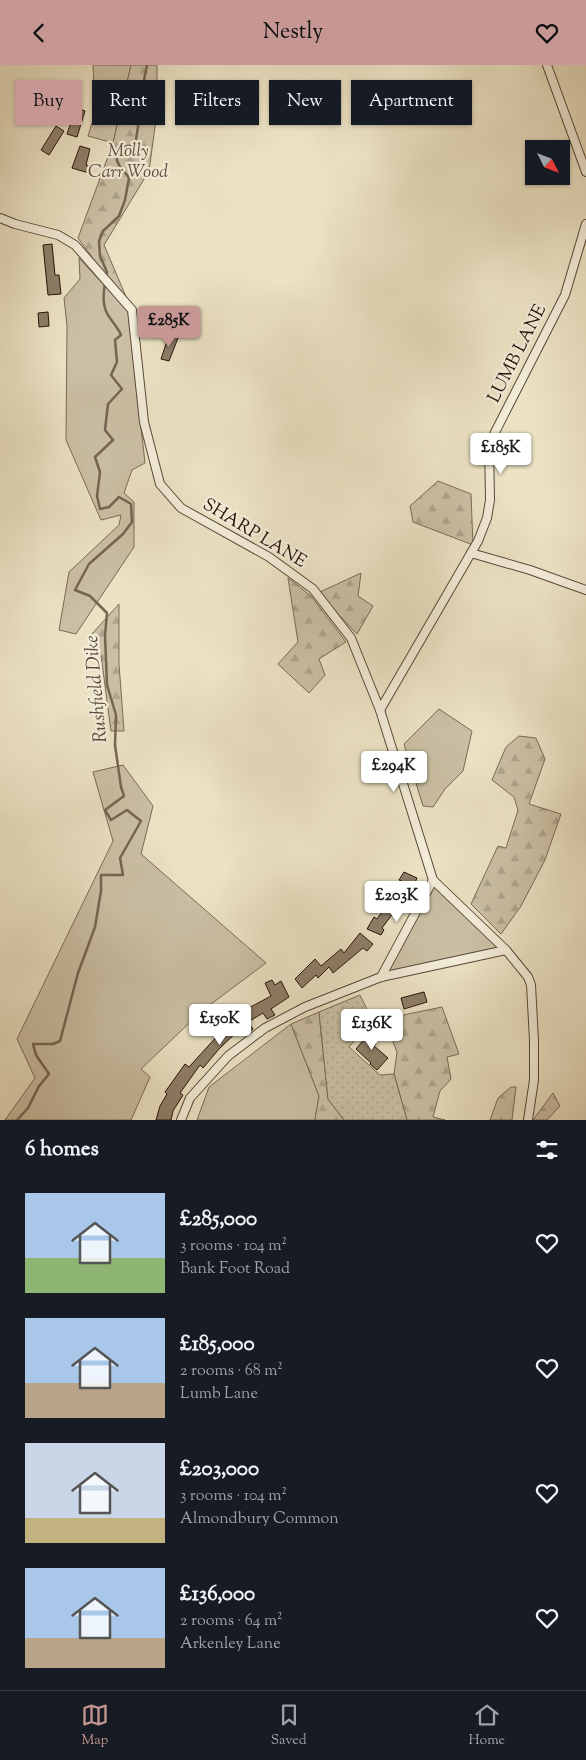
<!DOCTYPE html>
<meta charset="utf-8">
<style>
body{margin:0;font-family:"Sorts Mill Goudy",serif;background:#242831;color:#f1f3f6;height:100vh;display:flex;flex-direction:column;font-size:19px;white-space:nowrap}
*{box-sizing:border-box;margin:0}
p{font-size:16px;color:#9ea1a6}
.icon{flex:none;width:28px;height:28px;fill:none;stroke:currentColor;stroke-width:2;stroke-linecap:round;stroke-linejoin:round}
.map{position:relative;height:1055px;overflow:hidden}
.panel{display:flex;flex-direction:column;background:#171b24;flex:1}
.panel>*{flex:none}
.top-card{position:absolute;left:15px;top:15px;width:556px;height:45px;display:flex;gap:10px}
.needle{width:32px;rotate:132deg}
.fabs{position:absolute;left:525px;top:75px;display:grid;gap:10px}
.fabs a{display:grid;place-items:center;width:45px;height:45px;border-radius:0px;background:#171b24;box-shadow:0 1px 4px #0004;font-size:25px}
.price{position:absolute;translate:-50% -42px;padding:0 11px;border-radius:5px;background:#fff;color:#222;font-size:16px;line-height:32px;filter:drop-shadow(0 1px 2px #0008)}
.price::after{content:'';position:absolute;left:50%;top:30px;width:15px;height:11px;margin-left:-8px;background:inherit;clip-path:polygon(0 0,100% 0,50% 100%)}
.price.selected{background:#c59692;color:#111}
ul{padding:0;list-style:none}
li{display:flex;align-items:center;gap:15px;height:125px;padding:0 25px}
li span{display:grid;place-items:center;flex:none;width:140px;height:100px;border-radius:0px;color:#555}
li>.icon{margin-inline-start:auto}
span .icon{width:60px;height:60px;fill:#fffc;stroke-width:1}
li b{font-size:21px}
h2{display:flex;justify-content:space-between;align-items:center;height:60px;padding:0 25px;font-size:21px}
.pill{padding:0 18px;border-radius:0px;background:#171b24;box-shadow:0 1px 4px #0004;font-size:18px;line-height:45px}
.pill.selected{background:#c59692;color:#111}
header{display:flex;justify-content:space-between;align-items:center;height:65px;padding:0 25px;background:#c59692;color:#111;font-size:22px;font-weight:600}
.menu{display:flex;justify-content:space-around;align-items:center;height:70px;border-top:1px solid #363941;background:#171b24;font-size:14px;color:#9ea1a6}
.menu a{display:grid;justify-items:center;gap:2px}
.menu .selected{color:#c59692}
.map>svg:first-child{display:block}
</style>
<header><svg class="icon" aria-label="back" viewBox="0 0 24 24"><path d="M15 5l-7 7 7 7"/></svg>Nestly<svg class="icon" aria-label="heart" viewBox="0 0 24 24"><path d="M12 20l-8-8c-3-5 5-10 8-4 3-6 11-1 8 4z"/></svg></header>
<div class="map">
<svg width="586" height="1055" viewBox="0 0 586 1055">
<defs>
<pattern id="forest-firs" width="22" height="20" patternUnits="userSpaceOnUse" patternTransform="scale(1.25)"><rect width="22" height="20" fill="#cbc0a5"/><path d="M5 1l3.5 6h-7zM16 11l3.5 6h-7z" fill="#aea48d"/></pattern>
<pattern id="garden-dots" width="8" height="8" patternUnits="userSpaceOnUse" patternTransform="scale(1.25)"><rect width="8" height="8" fill="#cbc0a5"/><path d="M2 2h.1M6 6h.1" fill="none" stroke="#aea48d" stroke-width="1.8" stroke-linecap="round"/></pattern>
</defs>
<rect width="100%" height="100%" fill="#ece3c5"/>
<filter id="stains"><feTurbulence type="fractalNoise" baseFrequency=".004" numOctaves="4"/><feColorMatrix values="0 0 0 0 .2 0 0 0 0 .09 0 0 0 0 .02 0 0 0 .5 -.17"/></filter>
<radialGradient id="worn" r=".72"><stop offset=".6" stop-color="#630" stop-opacity="0"/><stop offset="1" stop-color="#630" stop-opacity=".3"/></radialGradient>
<!-- green -->
<g fill="#cbc0a5" stroke="#7a6a56">
<polygon points="93,0 131,0 113,78 88,71 95,48"/>
<polygon points="79,193 128,246 145,398 132,405 124,428 134,437 134,482 76,569 59,565 69,507 119,460 121,450 101,455 66,375 67,261 64,233 80,214"/>
<polygon points="439,644 472,666 463,706 445,724 433,742 423,741 404,679"/>
<polygon points="123,700 153,741 141,789 266,898 203,945 141,1004 150,1012 131,1055 5,1055 35,1013 17,974 113,776 93,707"/>
<polygon points="433,816 506,886 382,912"/>
<polygon points="291,959 319,1031 315,1055 197,1055 209,1022"/>
</g>
<!-- forest -->
<g fill="url(#forest-firs)" stroke="#7a6a56">
<polygon points="131,0 157,0 157,47 149,106 104,180 133,248 78,173 113,78"/>
<polygon points="438,416 471,429 473,480 413,457 410,441"/>
<polygon points="361,508 358,531 373,541 357,569 318,528"/>
<polygon points="288,513 311,531 346,577 319,594 325,610 309,628 278,599 298,577"/>
<polygon points="119,539 119,599 124,666 111,666 101,590 91,570"/>
<polygon points="519,671 536,673 545,694 529,739 561,749 545,795 521,841 501,869 471,839 498,781 506,783 518,745 514,732 492,715 506,682"/>
<polygon points="442,942 459,989 447,992 451,1014 440,1026 433,1052 445,1055 407,1055 394,1009 397,987 384,954"/>
<polygon points="319,947 328,1034 344,1055 315,1055 319,1031 291,959"/>
<polygon points="511,1022 516,1022 512,1055 490,1055 498,1033"/>
<polygon points="553,1028 560,1041 547,1055 533,1055"/>
</g>
<!-- garden -->
<polygon fill="url(#garden-dots)" stroke="#7a6a56" points="360,930 372,955 349,982 380,1010 394,1009 407,1055 344,1055 328,1034 319,947"/>
<g fill="none" stroke-linecap="round" stroke-linejoin="round">
<!-- stream -->
<g stroke="#756553" stroke-width="2.5">
<path d="M106 213 107 207 100 191 99 176 103 166 119 151 125 135 129 113C126 108 121 104 119 100 111 86 123 80 135 81L139 55 138 45 147 0"/>
<path d="M17 1055 28 1043 39 1021 49 1009 36 990 33 979H53L60 976 78 908 95 862 101 826V810H123L120 793 141 756 127 745 111 755 105 745 124 731 121 722 115 680 116 650 107 620 105 570 107 548 90 531 75 525 89 499 123 469 132 457 131 439 119 432 109 442 100 444 97 431 100 407 95 392 113 375 105 365 108 339 122 324 111 310 117 297 115 275 121 270C118 263 114 259 110 253 102 243 103 230 105 218"/>
</g>
</g>
<!-- building -->
<g fill="#8e7f6a" stroke="#281308">
<polygon points="76,43 85,46 77,72 67,69"/>
<polygon points="56,61 64,66 49,90 41,85"/>
<polygon points="80,81 90,84 86,100 91,101 89,108 72,103"/>
<polygon points="52,179 55,210 59,210 61,229 48,230 43,180"/>
<polygon points="48,247 49,261 39,262 38,248"/>
<polygon points="169,270 178,273 169,296 161,294"/>
<polygon points="404,807 417,813 406,838 398,834 406,818 399,815"/>
<polygon points="392,833 400,839 382,863 384,865 381,870 367,864 374,852 377,854"/>
<polygon points="360,868 373,879 367,886 363,883 333,908 329,902 318,913 316,910 302,923 295,914 315,894 321,901 341,884 344,888"/>
<polygon points="272,915 275,920 281,916 289,932 271,944 275,950 267,954 263,948 248,957 253,964 246,969 241,963 219,984 203,1003 200,1000 180,1028 183,1030 173,1046 171,1055 156,1055 160,1041 167,1029 165,1027 185,999 189,1002 219,969 245,945 271,931 265,918"/>
<polygon points="424,927 427,937 404,944 401,933"/>
<polygon points="371,966 378,972 373,977 376,979 374,981 388,993 377,1005 370,999 371,998 356,984"/>
</g>
<g fill="none" stroke-linecap="round" stroke-linejoin="round">
<defs>
<g id="street">
<polyline points="547,0 586,107"/>
<polyline points="0,153 15,159 58,170 75,180 132,245 144,357 160,419 181,443 269,492 313,524 351,573 380,645 433,815 506,885 528,912 531,920 534,975 534,1015 528,1055"/>
<polyline points="471,488 530,505 586,525"/>
<polyline points="380,645 478,476 487,453 490,435 489,379 565,230 586,159"/>
<polyline points="381,912 433,815"/>
<polyline points="181,1055 190,1033 228,991 265,963 305,942 381,912 506,885"/>
</g>
</defs>
<!-- street casing -->
<use href="#street" stroke="#594737" stroke-width="10"/>
<!-- street -->
<use href="#street" stroke="#f3edd9" stroke-width="8"/>
</g>
<g text-anchor="middle" dominant-baseline="central" stroke-width="4.5" stroke-linejoin="round" paint-order="stroke">
<!-- park labels -->
<g font-size="18" font-style="italic" fill="#61503f" stroke="#f3edd9">
<text x="128" y="87">Molly<tspan x="128" dy="21">Carr Wood</tspan></text>
</g>
<!-- street labels -->
<g font-size="18" fill="#281308" stroke="#f3edd9">
<text transform="translate(518 289) rotate(-63)">LUMB LANE</text>
<text transform="translate(254 469) rotate(31)">SHARP LANE</text>
</g>
<!-- water labels -->
<g font-size="19" font-style="italic" fill="#5c4a3a" stroke="#f3edd9">
<text transform="translate(97 624) rotate(-95)">Rushfield Dike</text>
</g>
</g>
<rect width="100%" height="100%" filter="url(#stains)"/>
<rect width="100%" height="100%" fill="url(#worn)"/>
</svg>
<div class="fabs">
<a><svg class="needle" viewBox="-14 -14 28 28"><path d="M0-13l5 13h-10z" fill="#e53935"/><path d="M0 13l5-13h-10z" fill="#9ea1a6"/></svg></a>
</div>
<b class="price selected" style="left:169px;top:283px">£285K</b>
<b class="price" style="left:501px;top:410px">£185K</b>
<b class="price" style="left:394px;top:728px">£294K</b>
<b class="price" style="left:397px;top:858px">£203K</b>
<b class="price" style="left:220px;top:981px">£150K</b>
<b class="price" style="left:372px;top:986px">£136K</b>
<div class="top-card">
<a class="pill selected">Buy</a>
<a class="pill">Rent</a>
<a class="pill">Filters</a>
<a class="pill">New</a>
<a class="pill">Apartment</a>
</div>
</div>
<section class="panel">
<h2>6 homes<svg class="icon" aria-label="filters" viewBox="0 0 24 24"><path d="M4 7h16M4 17h16"/><circle cx="9" cy="7" r="2"/><circle cx="15" cy="17" r="2"/></svg></h2>
<ul>
<li><span style="background:linear-gradient(#a9c7e8 65%,#8fb573 0)"><svg class="icon" aria-label="home" viewBox="0 0 24 24"><path d="M3 11l9-7 9 7M6 9v11h12V9"/></svg></span><div><b>£285,000</b><p>3 rooms · 104 m²</p><p>Bank Foot Road</p></div><svg class="icon" aria-label="heart" viewBox="0 0 24 24"><path d="M12 20l-8-8c-3-5 5-10 8-4 3-6 11-1 8 4z"/></svg></li>
<li><span style="background:linear-gradient(#a9c7e8 65%,#b9a48a 0)"><svg class="icon" aria-label="home" viewBox="0 0 24 24"><path d="M3 11l9-7 9 7M6 9v11h12V9"/></svg></span><div><b>£185,000</b><p>2 rooms · 68 m²</p><p>Lumb Lane</p></div><svg class="icon" aria-label="heart" viewBox="0 0 24 24"><path d="M12 20l-8-8c-3-5 5-10 8-4 3-6 11-1 8 4z"/></svg></li>
<li><span style="background:linear-gradient(#c9d6e8 75%,#c2b280 0)"><svg class="icon" aria-label="home" viewBox="0 0 24 24"><path d="M3 11l9-7 9 7M6 9v11h12V9"/></svg></span><div><b>£203,000</b><p>3 rooms · 104 m²</p><p>Almondbury Common</p></div><svg class="icon" aria-label="heart" viewBox="0 0 24 24"><path d="M12 20l-8-8c-3-5 5-10 8-4 3-6 11-1 8 4z"/></svg></li>
<li><span style="background:linear-gradient(#a9c7e8 70%,#b9a48a 0)"><svg class="icon" aria-label="home" viewBox="0 0 24 24"><path d="M3 11l9-7 9 7M6 9v11h12V9"/></svg></span><div><b>£136,000</b><p>2 rooms · 64 m²</p><p>Arkenley Lane</p></div><svg class="icon" aria-label="heart" viewBox="0 0 24 24"><path d="M12 20l-8-8c-3-5 5-10 8-4 3-6 11-1 8 4z"/></svg></li>
</ul>
</section>
<nav class="menu">
<a class="selected"><svg class="icon" aria-label="map" viewBox="0 0 24 24"><path d="M3 6l6-2 6 2 6-2v14l-6 2-6-2-6 2zM9 4v14M15 6v14"/></svg>Map</a>
<a><svg class="icon" aria-label="saved" viewBox="0 0 24 24"><path d="M7 4h10v16l-5-4-5 4z"/></svg>Saved</a>
<a><svg class="icon" aria-label="home" viewBox="0 0 24 24"><path d="M3 11l9-7 9 7M6 9v11h12V9"/></svg>Home</a>
</nav>
